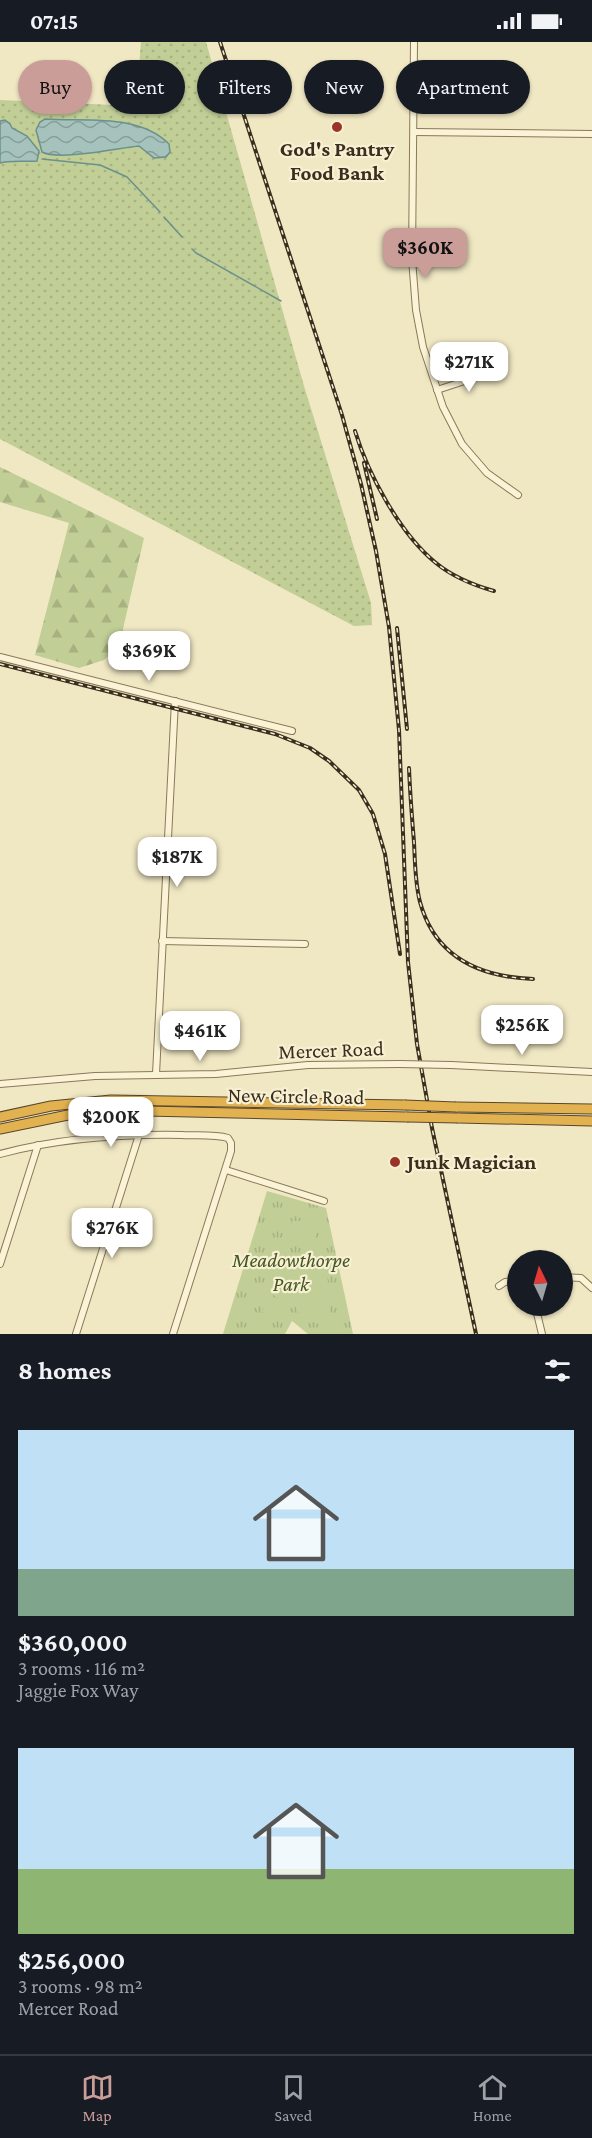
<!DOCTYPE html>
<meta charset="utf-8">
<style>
body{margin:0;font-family:"Crimson Pro",serif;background:#20242c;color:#f1f3f6;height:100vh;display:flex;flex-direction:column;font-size:22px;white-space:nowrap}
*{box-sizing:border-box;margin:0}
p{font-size:20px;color:#9ea1a6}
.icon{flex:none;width:33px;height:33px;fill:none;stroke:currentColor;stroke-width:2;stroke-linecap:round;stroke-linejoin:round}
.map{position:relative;height:1292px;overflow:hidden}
.drawer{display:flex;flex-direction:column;background:#171b24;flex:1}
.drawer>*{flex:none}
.hud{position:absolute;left:18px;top:18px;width:556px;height:54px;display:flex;gap:12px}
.needle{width:39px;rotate:355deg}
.buttons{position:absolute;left:507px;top:1208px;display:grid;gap:12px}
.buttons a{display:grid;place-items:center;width:66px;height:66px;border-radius:50%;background:#171b24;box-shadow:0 2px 4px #0004;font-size:30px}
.price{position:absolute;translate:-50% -51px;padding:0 14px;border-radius:12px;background:#fff;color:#222;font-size:20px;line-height:39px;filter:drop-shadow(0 2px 3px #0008)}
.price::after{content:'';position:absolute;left:50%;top:36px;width:18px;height:14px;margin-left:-9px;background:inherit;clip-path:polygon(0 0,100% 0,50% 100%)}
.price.current{background:#ca9d99;color:#111}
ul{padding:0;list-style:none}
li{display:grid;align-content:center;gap:12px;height:318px;padding:0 18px}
li span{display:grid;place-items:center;height:186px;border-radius:0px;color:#555}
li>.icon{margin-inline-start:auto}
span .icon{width:108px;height:108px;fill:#fffc;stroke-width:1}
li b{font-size:26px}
h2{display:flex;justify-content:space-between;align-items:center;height:72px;padding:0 18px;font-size:26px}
.tag{padding:0 21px;border-radius:27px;background:#171b24;box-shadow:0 2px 4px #0004;font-size:21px;line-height:54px}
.tag.current{background:#ca9d99;color:#111}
.status{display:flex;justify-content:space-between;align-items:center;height:42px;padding:0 30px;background:#171b24;direction:ltr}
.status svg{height:16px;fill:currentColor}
.dock{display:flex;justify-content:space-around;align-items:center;height:84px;border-top:2px solid #363941;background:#171b24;font-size:16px;color:#9ea1a6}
.dock a{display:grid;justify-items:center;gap:3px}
.dock .current{color:#ca9d99}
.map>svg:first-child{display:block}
</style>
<div class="status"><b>07:15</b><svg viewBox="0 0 49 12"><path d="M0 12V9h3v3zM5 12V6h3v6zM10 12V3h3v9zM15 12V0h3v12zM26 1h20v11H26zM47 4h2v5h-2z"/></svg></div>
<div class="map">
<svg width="592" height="1292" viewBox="0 0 592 1292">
<defs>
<pattern id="grass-dots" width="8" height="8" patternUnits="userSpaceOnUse" patternTransform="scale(1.5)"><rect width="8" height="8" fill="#c1ce96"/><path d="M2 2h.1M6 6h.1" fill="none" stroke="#a7b181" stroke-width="1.8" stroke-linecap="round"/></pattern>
<pattern id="forest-firs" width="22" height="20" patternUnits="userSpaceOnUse" patternTransform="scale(1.5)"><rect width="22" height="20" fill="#c1ce96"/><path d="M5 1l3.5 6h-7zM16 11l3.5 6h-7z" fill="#a7b181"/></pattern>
<pattern id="park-tufts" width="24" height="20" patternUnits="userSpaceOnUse" patternTransform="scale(1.5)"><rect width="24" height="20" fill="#c1ce96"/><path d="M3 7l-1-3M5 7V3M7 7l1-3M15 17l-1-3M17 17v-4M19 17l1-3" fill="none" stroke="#a7b181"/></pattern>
<pattern id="water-waves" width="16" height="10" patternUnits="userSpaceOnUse" patternTransform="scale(1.5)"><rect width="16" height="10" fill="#a5c2bd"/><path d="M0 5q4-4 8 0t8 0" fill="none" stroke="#879e99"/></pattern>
</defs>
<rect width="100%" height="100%" fill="#f0e7c3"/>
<!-- grass -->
<polygon fill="url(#grass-dots)" points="141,0 206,0 304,344 371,561 372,583 354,584 0,397 0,58 136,64"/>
<!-- forest -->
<polygon fill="url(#forest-firs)" points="0,425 144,496 119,604 104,618 79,626 35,613 69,481 0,460"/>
<!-- park -->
<polygon fill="url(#park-tufts)" points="267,1149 326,1166 353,1292 308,1292 292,1279 285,1292 223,1292"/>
<!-- pitch -->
<g fill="#c1ce96">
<polygon points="315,1177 316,1198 306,1198 304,1178"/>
<polygon points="292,1179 302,1179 303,1199 294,1199"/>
<path d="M326 1217 331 1277 317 1282C308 1278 299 1274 295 1264L271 1252C280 1228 302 1219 326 1217Z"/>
<polygon points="267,1257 291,1264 287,1278 262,1270"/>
</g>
<!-- water -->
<g fill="url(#water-waves)" stroke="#6b918c" stroke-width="1.5">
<path d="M45 77C85 80 138 71 169 102L170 110 166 115 154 116 139 104C118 106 59 119 42 110L36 88 40 80Z"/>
<path d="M5 78 10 82 12 86 27 94 39 109 37 119C26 120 8 118 0 121V79Z"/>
</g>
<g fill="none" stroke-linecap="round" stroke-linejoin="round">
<!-- stream -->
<g stroke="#6b918c" stroke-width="1.5">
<polyline points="42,117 100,123 127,135 160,170"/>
<polyline points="164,175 182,195"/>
<polyline points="192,207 196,211 281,259"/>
</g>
<defs>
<g id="minor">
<polyline points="414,0 412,217 416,268 423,305 443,365 462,402 487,431 518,453"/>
<polyline points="414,90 592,92"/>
<polyline points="437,348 492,330"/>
<polyline points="0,615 292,689"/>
<polyline points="162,899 305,902"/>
<polyline points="451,1023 592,1030"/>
<polyline points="156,1032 175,659"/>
<polyline points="0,1042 95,1034 216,1032 308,1023 399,1022"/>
<path d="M0 1112C60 1096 120 1092 182 1093 197 1094 214 1092 228 1096L231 1101V1109L173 1292"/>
<polyline points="226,1128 324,1159"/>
<polyline points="0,1222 38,1103"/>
<polyline points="562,1235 581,1236 592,1246"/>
<polyline points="499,1244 505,1240 518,1239"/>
<polyline points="535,1263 542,1292"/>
<polyline points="76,1292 139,1093"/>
</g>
<g id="highway">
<polyline points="456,1065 592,1067"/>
<polyline points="0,1075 51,1064 111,1058 405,1063"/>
<polyline points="458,1076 592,1079"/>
<polyline points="0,1087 68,1073 146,1069 407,1075"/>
</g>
</defs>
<!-- minor casing -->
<use href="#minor" stroke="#8a7959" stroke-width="8"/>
<!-- highway casing -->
<use href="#highway" stroke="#58462d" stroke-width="11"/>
<!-- minor -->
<use href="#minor" stroke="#faf3d6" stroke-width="6"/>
<!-- highway -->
<use href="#highway" stroke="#e2b251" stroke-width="9"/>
<defs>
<g id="rail">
<polyline points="220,0 342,373 361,442 376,509 389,585 399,688 408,920 417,1002 432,1086 476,1292"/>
<path d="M355 389C368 432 400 492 436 521 453 535 473 543 494 549"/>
<polyline points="364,421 377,477"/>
<polyline points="397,586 407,687"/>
<polyline points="0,622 275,692 310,706 329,719 359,748 373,772 385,812 400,912"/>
<path d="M409 726C410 751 412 776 414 800 415 820 415 841 420 860 435 915 480 935 533 937"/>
</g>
</defs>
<!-- rail casing -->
<use href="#rail" stroke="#3a2e1e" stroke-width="4"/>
<!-- rail -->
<use href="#rail" stroke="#f7f0d3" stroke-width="1.5" stroke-dasharray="4.5" stroke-linecap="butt"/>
<defs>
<polyline id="minor-bridge" points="399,1022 451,1023"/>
<g id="highway-bridge">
<polyline points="405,1063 456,1065"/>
<polyline points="407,1075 458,1076"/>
</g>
</defs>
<!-- minor-bridge casing -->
<use href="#minor-bridge" stroke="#8a7959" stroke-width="8" stroke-linecap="butt"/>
<!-- highway-bridge casing -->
<use href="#highway-bridge" stroke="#58462d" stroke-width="11" stroke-linecap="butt"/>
<!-- minor-bridge -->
<use href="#minor-bridge" stroke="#faf3d6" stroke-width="6"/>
<!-- highway-bridge -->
<use href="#highway-bridge" stroke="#e2b251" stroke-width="9"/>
</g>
<!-- markers -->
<g fill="#9b3327" stroke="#f7f0d3" stroke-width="2">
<circle cx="337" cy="85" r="6"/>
<circle cx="395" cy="1120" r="6"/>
</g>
<g text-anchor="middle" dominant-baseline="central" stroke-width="4.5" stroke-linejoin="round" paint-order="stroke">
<!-- poi labels -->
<g font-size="21" font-weight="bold" fill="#3a2e1e" stroke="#f7f0d3">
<text x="337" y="107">God's Pantry<tspan x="337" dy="24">Food Bank</tspan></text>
<text x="407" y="1120" text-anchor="start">Junk Magician</text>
</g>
<!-- street labels -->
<g font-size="21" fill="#3a2e1e" stroke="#f7f0d3">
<text transform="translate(331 1008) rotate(-2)">Mercer Road</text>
<text transform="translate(296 1054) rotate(1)">New Circle Road</text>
</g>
<!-- park labels -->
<g font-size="21" font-style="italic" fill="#445723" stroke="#f7f0d3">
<text x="291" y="1218">Meadowthorpe<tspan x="291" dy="24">Park</tspan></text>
</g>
</g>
</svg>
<div class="buttons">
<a><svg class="needle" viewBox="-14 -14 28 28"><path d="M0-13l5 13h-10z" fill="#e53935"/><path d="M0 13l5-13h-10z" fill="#9ea1a6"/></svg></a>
</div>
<b class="price current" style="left:425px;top:237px">$360K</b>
<b class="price" style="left:469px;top:351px">$271K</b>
<b class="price" style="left:149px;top:640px">$369K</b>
<b class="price" style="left:177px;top:846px">$187K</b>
<b class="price" style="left:522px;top:1014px">$256K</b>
<b class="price" style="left:200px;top:1020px">$461K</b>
<b class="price" style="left:111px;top:1106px">$200K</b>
<b class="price" style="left:112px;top:1217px">$276K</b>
<div class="hud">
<a class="tag current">Buy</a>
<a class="tag">Rent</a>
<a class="tag">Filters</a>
<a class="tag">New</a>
<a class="tag">Apartment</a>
</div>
</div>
<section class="drawer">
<h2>8 homes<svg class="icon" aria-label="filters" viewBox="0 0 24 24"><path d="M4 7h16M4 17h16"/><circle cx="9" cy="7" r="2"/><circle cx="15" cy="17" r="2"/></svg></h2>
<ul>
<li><span style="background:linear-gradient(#bfe0f5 75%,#7fa58c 0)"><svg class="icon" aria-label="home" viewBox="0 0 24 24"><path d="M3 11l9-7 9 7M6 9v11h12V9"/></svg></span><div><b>$360,000</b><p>3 rooms · 116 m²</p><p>Jaggie Fox Way</p></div></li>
<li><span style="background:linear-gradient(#bfe0f5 65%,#8fb573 0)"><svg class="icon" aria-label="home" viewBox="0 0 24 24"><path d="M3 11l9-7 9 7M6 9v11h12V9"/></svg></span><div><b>$256,000</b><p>3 rooms · 98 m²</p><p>Mercer Road</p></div></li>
</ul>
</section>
<nav class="dock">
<a class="current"><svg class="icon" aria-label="map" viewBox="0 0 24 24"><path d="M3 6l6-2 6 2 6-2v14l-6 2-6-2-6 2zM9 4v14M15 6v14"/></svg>Map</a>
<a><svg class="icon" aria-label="saved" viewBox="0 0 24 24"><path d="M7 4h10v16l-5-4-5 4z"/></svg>Saved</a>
<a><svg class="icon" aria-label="home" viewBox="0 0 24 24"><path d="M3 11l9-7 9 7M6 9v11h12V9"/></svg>Home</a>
</nav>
